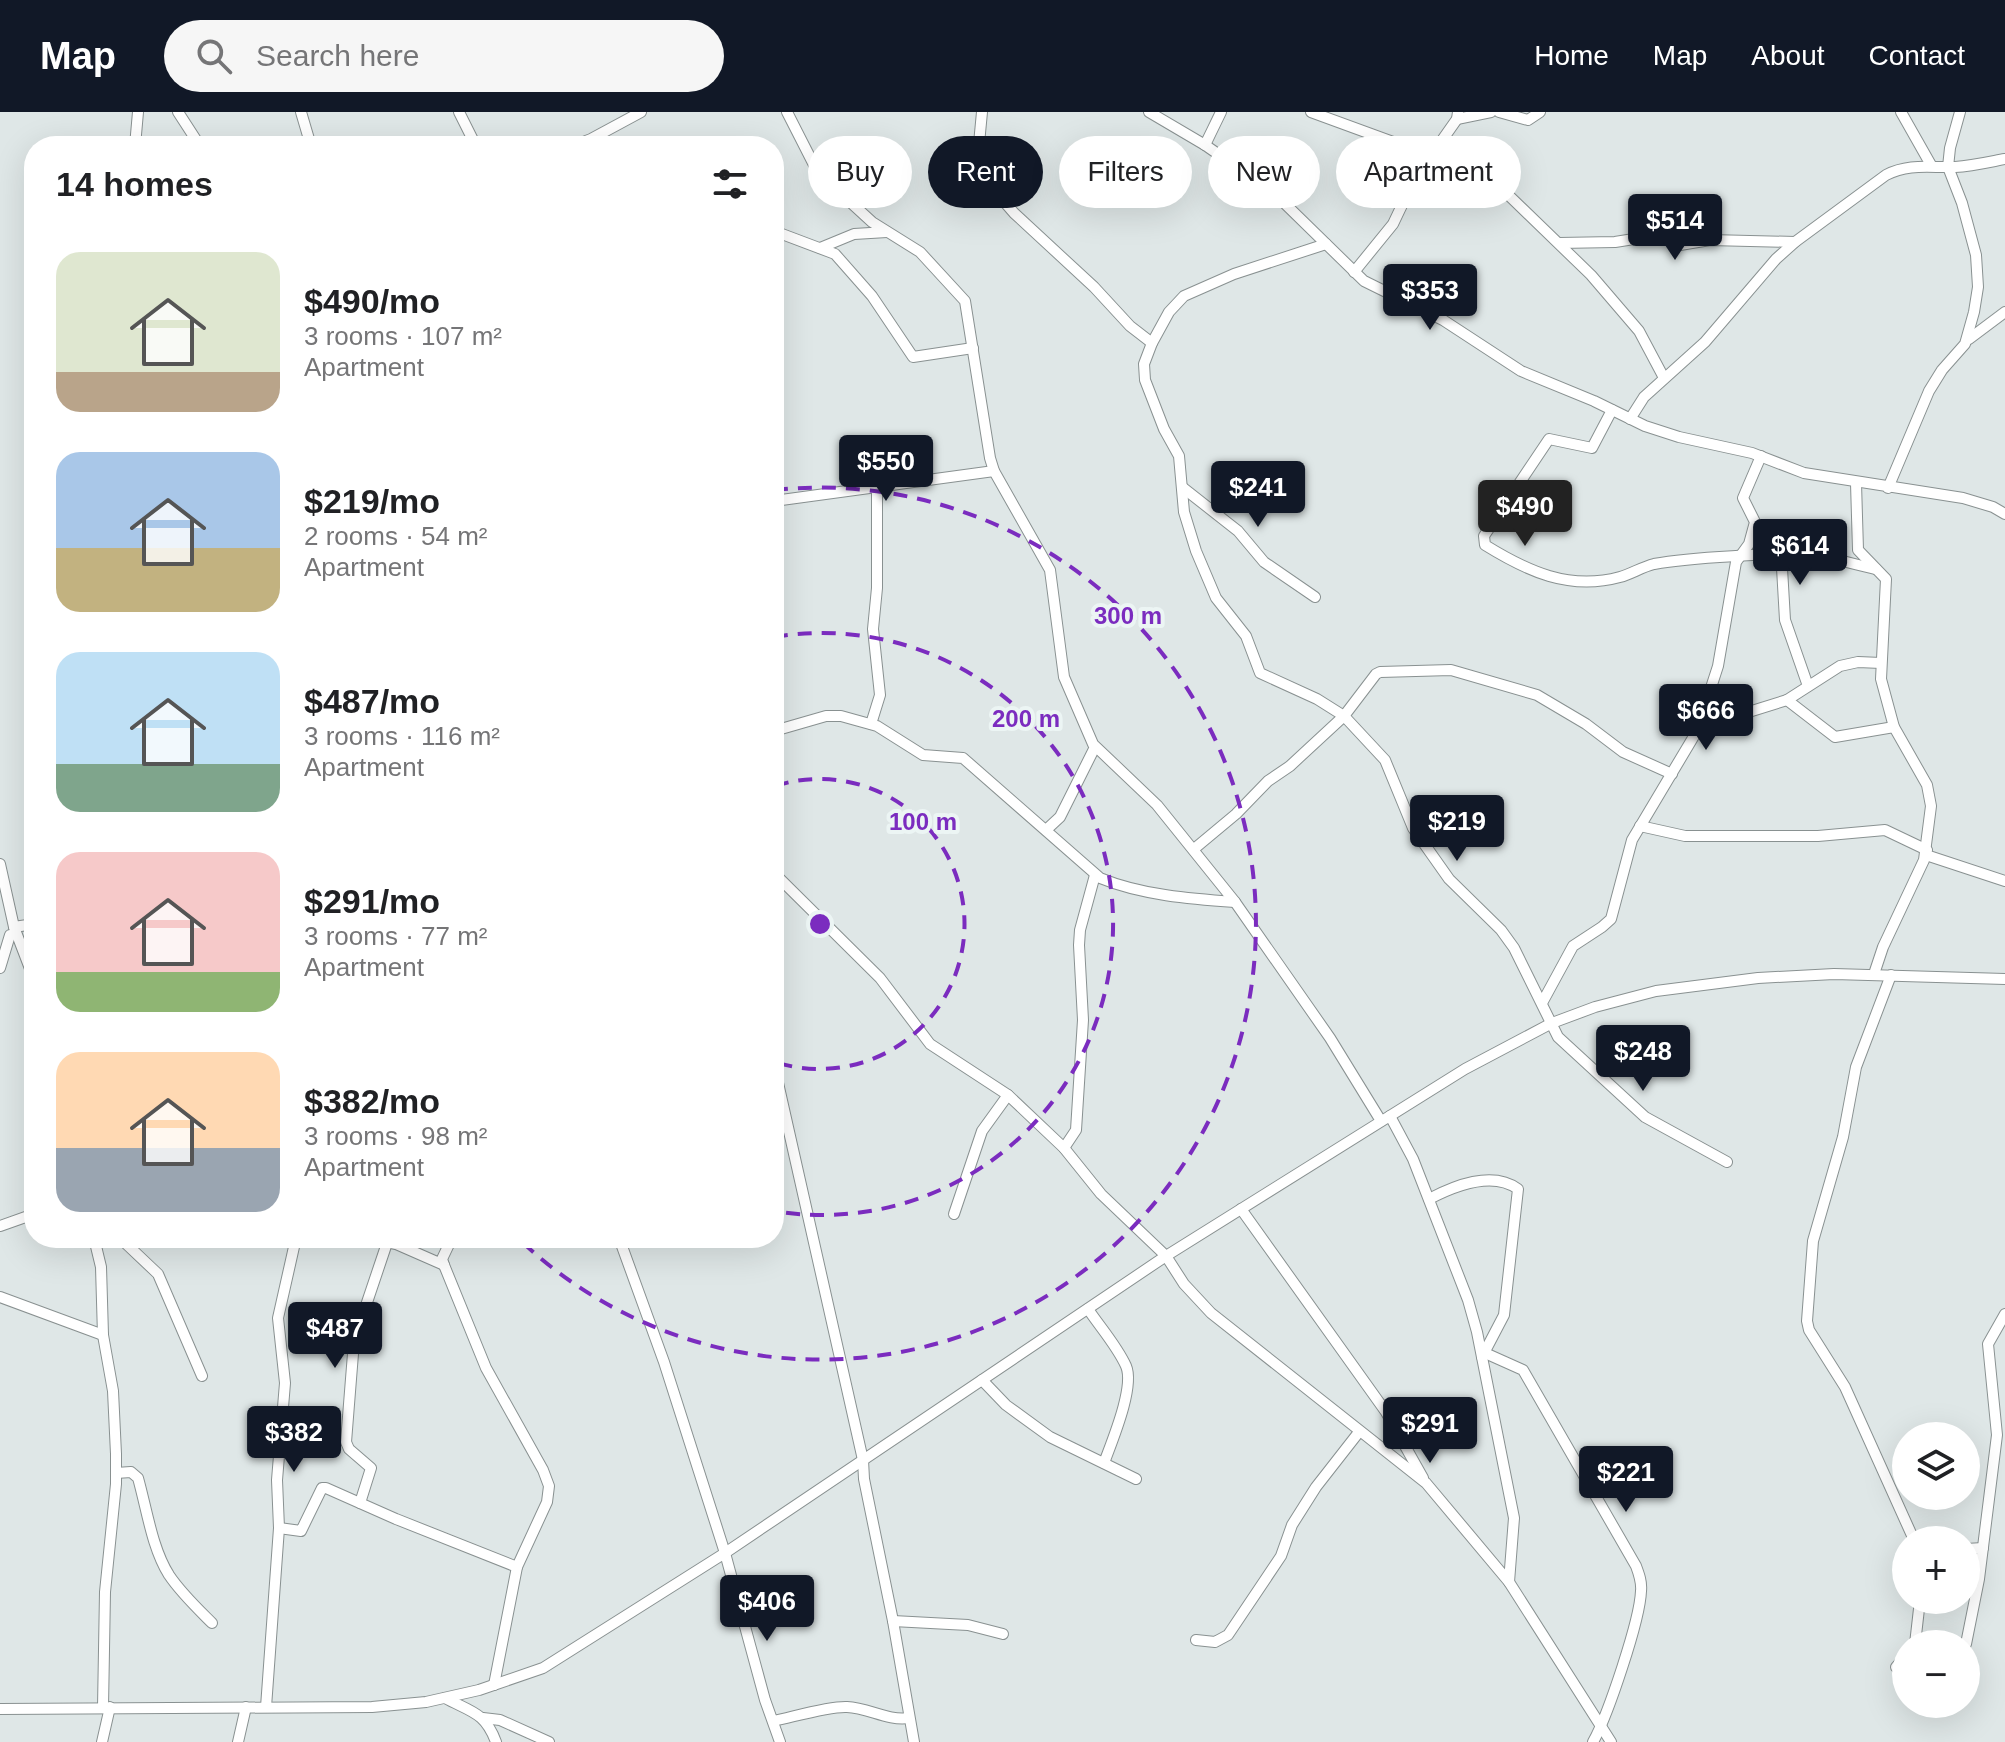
<!DOCTYPE html>
<meta charset="utf-8">
<style>
body{margin:0;font-family:Helvetica,sans-serif;background:#f6f6f6;color:#202124;height:100vh;display:flex;flex-direction:column;font-size:30px;white-space:nowrap}
*{box-sizing:border-box;margin:0}
p{font-size:26px;color:#757577}
.icon{flex:none;width:44px;height:44px;fill:none;stroke:currentColor;stroke-width:2;stroke-linecap:round;stroke-linejoin:round}
.map{position:relative;flex:1;overflow:hidden}
.drawer{position:absolute;left:24px;top:24px;width:760px;height:1112px;display:flex;flex-direction:column;background:#fff;border-radius:32px;box-shadow:0 8px 32px #0002}
.drawer>*{flex:none}
.banner{position:absolute;left:808px;top:24px;width:760px;height:72px;display:flex;gap:16px}
.tools{position:absolute;left:1892px;top:1310px;display:grid;gap:16px}
.tools a{display:grid;place-items:center;width:88px;height:88px;border-radius:50%;background:#fff;box-shadow:0 8px 32px #0002;font-size:40px}
.price{position:absolute;translate:-50% -68px;padding:0 18px;border-radius:8px;background:#111827;color:#fff;font-size:26px;line-height:52px;filter:drop-shadow(0 2px 4px #0008)}
.price::after{content:'';position:absolute;left:50%;top:48px;width:24px;height:18px;margin-left:-12px;background:inherit;clip-path:polygon(0 0,100% 0,50% 100%)}
.price.current{background:#222;color:#fff}
ul{padding:0;list-style:none}
li{display:flex;align-items:center;gap:24px;height:200px;padding:0 32px}
li span{display:grid;place-items:center;flex:none;width:224px;height:160px;border-radius:24px;color:#555}
li>.icon{margin-inline-start:auto}
span .icon{width:96px;height:96px;fill:#fffc;stroke-width:1}
li b{font-size:34px}
h2{display:flex;justify-content:space-between;align-items:center;height:96px;padding:0 32px;font-size:34px}
.pill{padding:0 28px;border-radius:36px;background:#fff;box-shadow:0 8px 32px #0002;font-size:28px;line-height:72px}
.pill.current{background:#111827;color:#fff}
header{display:flex;align-items:center;gap:48px;box-sizing:border-box;height:112px;padding:0 40px;background:#111827;color:#fff}
header strong{font-size:38px}
nav{display:flex;gap:44px;margin-inline-start:auto;font-size:28px}
.search{width:560px;height:72px;background:#f6f6f6;display:flex;align-items:center;gap:20px;box-sizing:border-box;padding:0 28px;border-radius:44px;color:#757577;font-size:30px}
.map>svg:first-child{display:block}
</style>
<header>
<strong>Map</strong>
<div class="search"><svg class="icon" aria-label="search" viewBox="0 0 24 24"><circle cx="10" cy="10" r="6"/><path d="M15 15l6 6"/></svg>Search here</div>
<nav><a>Home</a><a>Map</a><a>About</a><a>Contact</a></nav>
</header>
<div class="map">
<svg width="2005" height="1630" viewBox="0 0 2005 1630">
<rect width="100%" height="100%" fill="#dfe7e7"/>
<g fill="none" stroke-linecap="round" stroke-linejoin="round">
<defs>
<g id="minor">
<polyline points="178,0 200,34"/>
<polyline points="301,0 311,34"/>
<polyline points="459,0 476,34"/>
<polyline points="787,0 814,53 823,65 872,110 920,140 965,189 990,346 994,359 1050,458 1064,565 1093,632 1157,693 1235,790 1330,926 1381,1009"/>
<polyline points="982,0 977,53 981,63 1014,101 1094,175 1130,214 1152,231"/>
<polyline points="1149,0 1205,33 1274,81 1364,169 1443,208 1521,259 1594,289 1645,314 1679,325 1752,341 1804,361 1963,386 1993,395 2005,402"/>
<polyline points="1311,0 1464,56 1498,73 1591,163 1639,219 1664,266"/>
<polyline points="1499,0 1528,8 1540,0"/>
<polyline points="1901,0 1931,53"/>
<polyline points="1457,7 1491,0"/>
<polyline points="1205,33 1221,0"/>
<polyline points="135,34 138,0"/>
<polyline points="573,34 591,27 641,0"/>
<polyline points="774,119 835,142 872,184 913,245 973,236"/>
<polyline points="1559,131 1615,130 1659,123 1680,133 1710,128 1795,130"/>
<polyline points="1326,132 1234,162 1184,184 1169,200 1152,231 1144,252 1145,268 1164,317 1179,344 1184,400 1196,439 1216,486 1246,524 1260,561 1317,587 1344,604 1385,648 1413,716 1449,767 1501,818 1514,836 1558,925 1645,1005 1727,1050"/>
<polyline points="820,136 854,122 887,120"/>
<polyline points="1354,160 1393,112 1424,47 1438,34 1457,7 1458,0"/>
<polyline points="1969,227 2005,200"/>
<path d="M1612 298 1592 336 1549 327 1484 424 1485 433C1527 459 1569 479 1620 465 1631 462 1642 455 1654 452 1691 445 1729 445 1766 442L1782 456 1785 508 1808 574"/>
<path d="M1630 307 1644 285 1705 230 1776 147 1795 130 1886 63C1909 51 1931 56 1955 55 1972 54 1989 50 2005 47"/>
<polyline points="1856,371 1858,438 1886,467 1881,567 1894,615 1927,673 1931,694 1924,748 1883,835 1874,862"/>
<polyline points="1182,375 1238,419 1264,450 1315,485"/>
<polyline points="1888,376 1929,279 1942,258 1965,232 1974,200 1978,175 1976,143 1962,91 1948,55 1950,36 1960,0"/>
<polyline points="774,389 994,359"/>
<path d="M1766 442C1801 434 1841 450 1876 457"/>
<polyline points="1787,588 1835,625 1894,615"/>
<polyline points="1701,609 1739,603 1787,588 1840,554 1858,550 1881,551"/>
<polyline points="871,612 880,583 873,517 877,476 877,376"/>
<path d="M774 619 826 604H841L877 614 923 643 963 646 1100 766C1141 783 1191 787 1235 790"/>
<polyline points="1640,714 1685,724 1818,724 1885,718 1927,738"/>
<polyline points="1046,718 1060,705 1095,635"/>
<polyline points="1194,737 1236,702 1268,669 1290,654 1344,604 1376,562 1380,560 1451,558 1537,583 1586,612 1623,640 1672,662"/>
<polyline points="1926,743 2005,769"/>
<polyline points="0,752 14,815 34,867"/>
<polyline points="774,761 880,866 930,932 1008,983 1064,1036 1101,1082 1166,1144 1184,1172 1211,1201 1426,1371 1509,1470 1611,1630"/>
<polyline points="14,815 34,812"/>
<polyline points="0,856 10,823"/>
<polyline points="1891,863 1856,955 1843,1025 1813,1129 1807,1209 1809,1218 1845,1275 1914,1428"/>
<polyline points="1542,891 1573,834 1602,815 1611,807 1632,728 1697,619 1718,554 1736,450 1749,432 1755,410 1743,386 1761,344"/>
<polyline points="774,953 863,1348 864,1367 893,1509 914,1630"/>
<polyline points="1390,1004 1413,1047 1468,1188 1477,1220 1514,1406 1509,1470"/>
<polyline points="1064,1036 1076,1018 1083,908 1079,833 1080,818 1095,763"/>
<path d="M1429 1087C1454 1074 1492 1058 1518 1077L1504 1203 1482 1245"/>
<polyline points="1241,1097 1386,1300 1423,1366"/>
<polyline points="954,1102 982,1019 1008,983"/>
<polyline points="0,1114 34,1102"/>
<polyline points="94,1126 101,1155 103,1223 113,1279 116,1342 116,1372 105,1480 103,1595"/>
<polyline points="120,1126 158,1162 202,1264"/>
<polyline points="367,1126 396,1132 444,1153"/>
<polyline points="452,1126 442,1147 444,1153 486,1256 543,1358 549,1374 547,1390 517,1455 494,1573"/>
<polyline points="619,1126 664,1250 725,1441 765,1588 780,1630"/>
<polyline points="0,1185 103,1223"/>
<path d="M1088 1197C1100 1215 1117 1234 1126 1254 1135 1275 1112 1329 1104 1351"/>
<path d="M1485 1241 1523 1258 1636 1454C1639 1462 1642 1470 1641 1479 1640 1508 1608 1603 1593 1630"/>
<polyline points="982,1268 1006,1293 1050,1325 1136,1367"/>
<path d="M116 1361 131 1360 138 1366C147 1398 152 1436 169 1463 181 1481 197 1496 212 1511"/>
<polyline points="360,1391 371,1356 349,1337 346,1330 354,1229 387,1131"/>
<polyline points="279,1416 301,1419 322,1376 326,1376 396,1407 517,1455"/>
<polyline points="1966,1437 1983,1436"/>
<polyline points="893,1509 968,1513 1003,1522"/>
<polyline points="1196,1528 1215,1530 1228,1523 1281,1444 1292,1413 1316,1375 1359,1320"/>
<polyline points="1915,1532 1920,1488"/>
<polyline points="1966,1532 1979,1467 1997,1323 1988,1232 2005,1202"/>
<polyline points="1896,1555 1906,1544"/>
<path d="M445 1586C471 1600 485 1600 496 1630"/>
<polyline points="1954,1594 1954,1592"/>
<polyline points="266,1595 279,1416 277,1368 285,1271 278,1206 296,1126"/>
<polyline points="0,1597 372,1595 426,1590 479,1578 543,1556 725,1441 1166,1144 1465,957 1552,911 1595,895 1656,879 1758,866 1834,862 2005,867"/>
<polyline points="483,1606 500,1608 549,1630"/>
<path d="M773 1609C793 1605 829 1594 847 1595 869 1596 887 1609 909 1606"/>
<polyline points="102,1630 110,1595"/>
<polyline points="238,1630 246,1595"/>
</g>
</defs>
<!-- minor casing -->
<use href="#minor" stroke="#899191" stroke-width="12"/>
<!-- minor -->
<use href="#minor" stroke="#fff" stroke-width="10"/>
</g>
<!-- distance rings -->
<g fill="none" stroke="#7b2cbf" stroke-width="4" stroke-dasharray="14 10">
<path d="M775 674A145 145 0 1 1 775 950"/>
<path d="M774 525A291 291 0 1 1 774 1099"/>
<path d="M774 378A436 436 0 1 1 520 1128"/>
</g>
<circle cx="820" cy="812" r="12" fill="#7b2cbf" stroke="#ecf5f4" stroke-width="4"/>
<g font-size="24" text-anchor="middle" font-weight="bold" fill="#7b2cbf" stroke="#ecf5f4" stroke-width="8" stroke-linejoin="round" paint-order="stroke">
<text x="1128" y="512">300 m</text>
<text x="1026" y="615">200 m</text>
<text x="923" y="718">100 m</text>
</g>
</svg>
<div class="tools">
<a><svg class="icon" aria-label="layers" viewBox="0 0 24 24"><path d="M12 4l9 5-9 5-9-5zM3 14l9 5 9-5"/></svg></a>
<a>+</a>
<a>−</a>
</div>
<b class="price" style="left:1675px;top:150px">$514</b>
<b class="price" style="left:1430px;top:220px">$353</b>
<b class="price" style="left:886px;top:391px">$550</b>
<b class="price" style="left:1258px;top:417px">$241</b>
<b class="price current" style="left:1525px;top:436px">$490</b>
<b class="price" style="left:1800px;top:475px">$614</b>
<b class="price" style="left:1706px;top:640px">$666</b>
<b class="price" style="left:1457px;top:751px">$219</b>
<b class="price" style="left:1643px;top:981px">$248</b>
<b class="price" style="left:335px;top:1258px">$487</b>
<b class="price" style="left:1430px;top:1353px">$291</b>
<b class="price" style="left:294px;top:1362px">$382</b>
<b class="price" style="left:1626px;top:1402px">$221</b>
<b class="price" style="left:767px;top:1531px">$406</b>
<div class="banner">
<a class="pill">Buy</a>
<a class="pill current">Rent</a>
<a class="pill">Filters</a>
<a class="pill">New</a>
<a class="pill">Apartment</a>
</div>
<section class="drawer">
<h2>14 homes<svg class="icon" aria-label="filters" viewBox="0 0 24 24"><path d="M4 7h16M4 17h16"/><circle cx="9" cy="7" r="2"/><circle cx="15" cy="17" r="2"/></svg></h2>
<ul>
<li><span style="background:linear-gradient(#dfe7d0 75%,#b9a48a 0)"><svg class="icon" aria-label="home" viewBox="0 0 24 24"><path d="M3 11l9-7 9 7M6 9v11h12V9"/></svg></span><div><b>$490/mo</b><p>3 rooms · 107 m²</p><p>Apartment</p></div></li>
<li><span style="background:linear-gradient(#a9c7e8 60%,#c2b280 0)"><svg class="icon" aria-label="home" viewBox="0 0 24 24"><path d="M3 11l9-7 9 7M6 9v11h12V9"/></svg></span><div><b>$219/mo</b><p>2 rooms · 54 m²</p><p>Apartment</p></div></li>
<li><span style="background:linear-gradient(#bfe0f5 70%,#7fa58c 0)"><svg class="icon" aria-label="home" viewBox="0 0 24 24"><path d="M3 11l9-7 9 7M6 9v11h12V9"/></svg></span><div><b>$487/mo</b><p>3 rooms · 116 m²</p><p>Apartment</p></div></li>
<li><span style="background:linear-gradient(#f6c9c9 75%,#8fb573 0)"><svg class="icon" aria-label="home" viewBox="0 0 24 24"><path d="M3 11l9-7 9 7M6 9v11h12V9"/></svg></span><div><b>$291/mo</b><p>3 rooms · 77 m²</p><p>Apartment</p></div></li>
<li><span style="background:linear-gradient(#ffd9b3 60%,#9aa5b1 0)"><svg class="icon" aria-label="home" viewBox="0 0 24 24"><path d="M3 11l9-7 9 7M6 9v11h12V9"/></svg></span><div><b>$382/mo</b><p>3 rooms · 98 m²</p><p>Apartment</p></div></li>
</ul>
</section>
</div>
